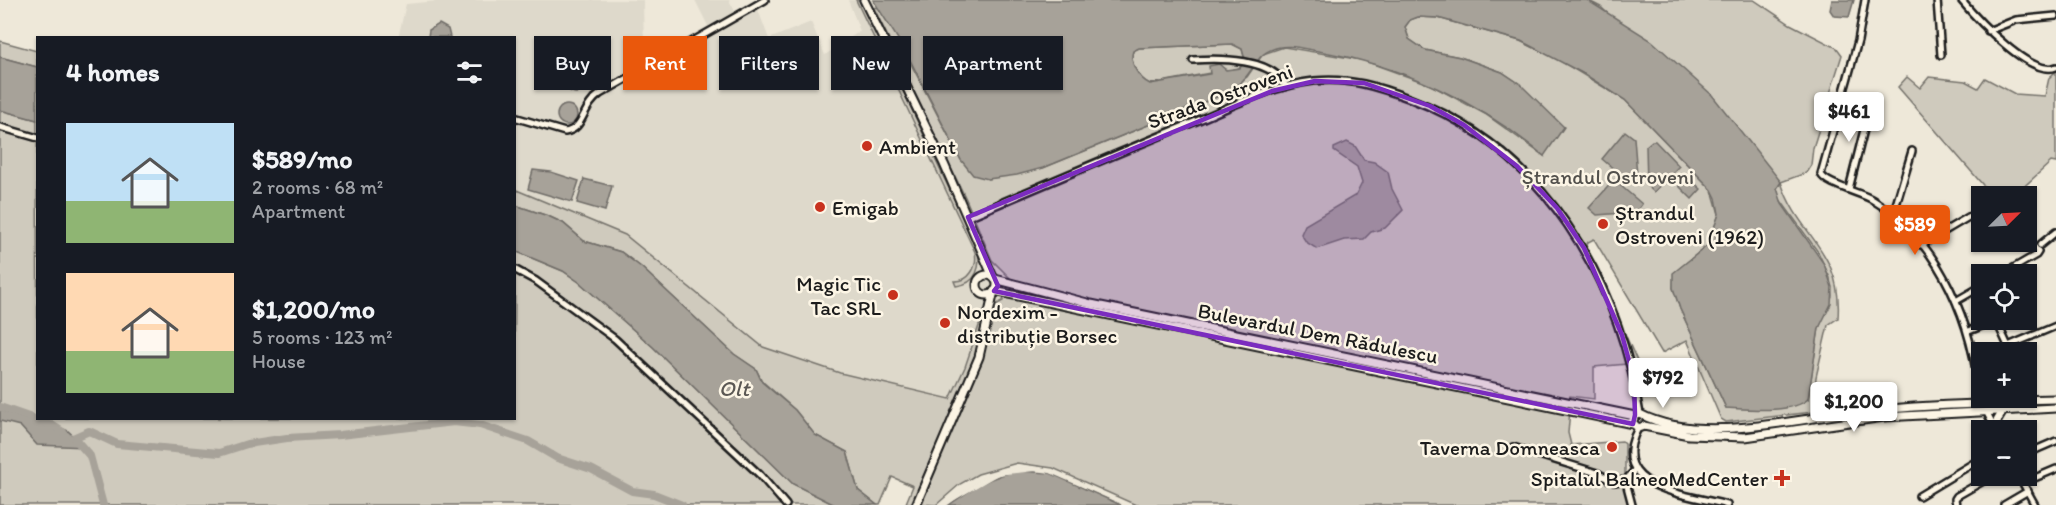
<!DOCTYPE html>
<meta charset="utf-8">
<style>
body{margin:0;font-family:Itim,sans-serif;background:#20242c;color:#f1f3f6;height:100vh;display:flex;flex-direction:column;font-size:22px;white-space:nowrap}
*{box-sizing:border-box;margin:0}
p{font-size:20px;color:#9ea1a6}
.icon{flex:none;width:33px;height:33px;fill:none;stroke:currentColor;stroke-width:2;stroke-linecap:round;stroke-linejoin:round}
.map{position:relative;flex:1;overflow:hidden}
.details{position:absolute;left:36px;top:36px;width:480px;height:384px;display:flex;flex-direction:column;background:#171b24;border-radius:0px;box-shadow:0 2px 4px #0004}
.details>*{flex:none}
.hud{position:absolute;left:534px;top:36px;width:570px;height:54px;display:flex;gap:12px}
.needle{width:39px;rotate:66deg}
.controls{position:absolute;left:1971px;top:186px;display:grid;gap:12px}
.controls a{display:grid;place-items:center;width:66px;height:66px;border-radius:0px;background:#171b24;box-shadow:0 2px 4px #0004;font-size:30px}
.price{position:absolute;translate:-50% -51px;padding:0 14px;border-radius:6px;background:#fff;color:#222;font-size:20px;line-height:39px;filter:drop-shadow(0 2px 3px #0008)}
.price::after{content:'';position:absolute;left:50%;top:36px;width:18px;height:14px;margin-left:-9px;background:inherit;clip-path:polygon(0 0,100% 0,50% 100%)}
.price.active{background:#ea580c;color:#fff}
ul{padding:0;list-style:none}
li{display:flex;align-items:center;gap:18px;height:150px;padding:0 30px}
li span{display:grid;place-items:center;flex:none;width:168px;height:120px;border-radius:0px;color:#555}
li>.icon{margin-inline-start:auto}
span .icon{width:72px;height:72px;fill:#fffc;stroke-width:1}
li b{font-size:26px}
h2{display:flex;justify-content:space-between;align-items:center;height:72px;padding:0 30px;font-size:26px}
.chip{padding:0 21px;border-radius:0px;background:#171b24;box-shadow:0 2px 4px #0004;font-size:21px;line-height:54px}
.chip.active{background:#ea580c;color:#fff}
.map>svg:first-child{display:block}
</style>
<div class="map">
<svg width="2056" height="505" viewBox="0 0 2056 505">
<rect width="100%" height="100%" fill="#eee8d9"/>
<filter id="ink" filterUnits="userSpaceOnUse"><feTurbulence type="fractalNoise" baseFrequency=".0167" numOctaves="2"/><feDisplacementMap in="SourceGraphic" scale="12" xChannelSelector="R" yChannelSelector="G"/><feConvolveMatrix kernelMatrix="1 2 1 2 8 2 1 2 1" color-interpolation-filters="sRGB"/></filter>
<g filter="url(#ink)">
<!-- built -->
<polygon fill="#ded9cb" points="447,0 643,0 644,49 660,53 708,26 695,0 729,0 738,17 757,7 769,39 811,22 825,55 860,31 848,0 873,0 876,7 874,8 966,199 992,260 1010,278 1003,301 965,367 951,399 840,373 763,347 625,235 515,189 514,38 398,38 406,4"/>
<!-- green -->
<g fill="#cfcabd" stroke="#76736c" stroke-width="1.5">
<path d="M856 0H860L977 248C982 266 977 284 956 286L954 281C969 282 978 267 975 252Z"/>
<path d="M1587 0H1754L1790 24 1837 48 1842 55 1813 148 1811 165 1806 173 1781 182C1799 238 1843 250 1838 318L1828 325 1816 377 1813 412 1726 422 1721 419 1687 340 1662 353 1594 239 1588 242 1586 247 1638 363 1594 367V399L1570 396V406L1628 417 1627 420 1570 410 1568 433 1571 445 1622 441 1625 444V489L1631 505H1136L1053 468 1017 463 978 474 960 484 936 505 906 503 913 486 892 477 880 505H877L858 490 847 452 815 435 795 410 762 381 756 369 734 354 641 267 621 252 584 241 563 223 548 216 515 205 514 189 625 235 763 347 840 373 950 399 965 367 984 311 1003 301 1006 291 1002 290 1003 286 1007 287 1010 278 992 260 966 199 874 8 876 7 888 20 961 160 988 179 1043 168 1219 96 1247 77 1263 54 1284 47 1362 60 1431 85 1485 114 1544 156 1520 84 1502 72 1460 57 1425 50 1409 39 1405 27 1410 20 1418 17 1438 18 1520 41 1554 57 1625 100 1712 190 1719 214 1708 245 1674 273 1673 288 1680 309 1726 408 1808 399 1819 328 1832 296 1830 278 1818 252 1779 198 1777 188 1781 183 1601 7Z"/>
<polygon points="0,41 37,51 37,67 0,57"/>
<path d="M1232 44 1242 49 1245 60 1243 66C1233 71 1228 72 1219 66L1210 73 1150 84C1139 79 1129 63 1133 51L1139 48Z"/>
<polygon points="2056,71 2056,163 2051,162 2017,193 1989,192 1898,87 1907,77 1920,88 1929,77 1965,81 1978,88 1985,78 2015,94 2045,96 2049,78"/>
<polygon points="0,110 37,120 38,418 514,418 515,251 563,271 579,282 653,347 793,484 835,505 0,505"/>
</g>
<!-- water -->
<g fill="#a7a299" stroke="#6f6c67" stroke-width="1.5" fill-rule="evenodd">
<path d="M873 0H1587L1652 41 1712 95 1781 182 1777 188 1782 204 1824 264 1832 287 1831 304 1819 328 1808 399C1792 414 1746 409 1726 408L1680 309 1673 288V273L1708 245 1719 214 1716 198 1712 190 1625 100 1584 74 1521 41 1438 18 1418 17 1410 20 1405 27 1409 39 1425 50 1460 57 1502 72 1520 84 1564 127 1544 156C1480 102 1400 65 1318 51 1304 49 1286 43 1273 49 1258 54 1254 68 1245 78 1238 87 1229 91 1219 96L1043 168 1017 175 988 179 973 175 961 160 905 50ZM1232 44 1242 49 1245 60 1240 68 1226 70 1219 64 1209 66 1210 74 1150 84C1139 79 1129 63 1133 51L1139 48Z"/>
<polygon points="1832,0 1854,0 1849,17 1834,16 1830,10"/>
<polygon points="439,24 448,29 450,37 428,37 429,30"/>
<polygon points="0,57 37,67 37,120 0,110"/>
<circle cx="576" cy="83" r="10"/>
<circle cx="567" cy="115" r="10"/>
<polygon points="1625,131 1634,138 1637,175 1630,183 1602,159"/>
<polygon points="1652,141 1655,141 1679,166 1654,192 1647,186 1646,146"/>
<polygon points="1347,142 1355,146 1364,160 1374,162 1388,172 1392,189 1403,210 1385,228 1371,232 1364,239 1344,240 1317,249 1306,242 1301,234 1305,225 1356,195 1362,183 1357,167 1334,151 1334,148"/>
<polygon points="533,170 551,172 579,181 572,202 528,189"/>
<polygon points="1688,177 1701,189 1692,199 1679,186"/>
<polygon points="584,179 612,186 605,211 577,203"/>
<polygon points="1614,180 1642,204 1636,212 1597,215 1589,208"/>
<polygon points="515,205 548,216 563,223 584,241 621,252 641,267 734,354 756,369 762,382 795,410 815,435 847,452 858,490 877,505 835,505 793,484 653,347 579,282 563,271 515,251"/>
<polygon points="0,410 33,421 48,422 68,431 85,447 37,445 20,426 0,421"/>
<path d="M1019 471 1050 473 1121 505H949C971 489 991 475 1019 471Z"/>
</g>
<!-- pier -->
<polygon fill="#eee8d9" points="1018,468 1051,470 1124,505 1050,473 1035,471 998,475 946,505 982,479 997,472"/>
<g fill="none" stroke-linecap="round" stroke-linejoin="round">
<!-- river -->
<g stroke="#a7a299" stroke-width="8">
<polyline points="0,407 52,425 63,432"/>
<polyline points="73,438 89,431 117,444 219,453 247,444 287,438 340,435 454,422 480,425 528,441 557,458 591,469 632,491 654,494 682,505"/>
<polyline points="76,440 90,456 103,505"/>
</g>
<defs>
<g id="minor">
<path d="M1865 0 1858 41 1821 174C1826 185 1860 192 1873 200 1941 242 1974 326 1980 402"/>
<polyline points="1937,0 1941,55"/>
<path d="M1961 0C1976 18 2031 78 2056 67"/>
<polyline points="1988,31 2016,20 2056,16"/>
<path d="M1193 60C1220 58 1272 58 1286 86"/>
<path d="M514 117 565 132C585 129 581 107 600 94L765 0"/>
<polyline points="0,127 38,138"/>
<polyline points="1849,189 1871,102"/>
<polyline points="1893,215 1912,151"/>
<path d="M968 217C1043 185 1118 153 1194 122 1232 106 1272 86 1314 81 1349 77 1379 87 1411 99 1545 150 1618 279 1640 414"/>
<polyline points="1921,245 1982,209"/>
<polyline points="2040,245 2056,232"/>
<polyline points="514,269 536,281 615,339 760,475 786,505"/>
<polyline points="2003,274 2036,255 2038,252 2035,248"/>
<polyline points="1956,301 1982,286"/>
<polyline points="1969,331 1996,320 2008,346 2056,326"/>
<polyline points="1987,413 1996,430"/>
<path d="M1638 428C1606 489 1686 494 1727 505"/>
<polyline points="1513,447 1597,473 1614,482 1626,480 1634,471"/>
<polyline points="2026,454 2056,441"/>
<polyline points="2019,476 2035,505"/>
<polyline points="1630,477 1627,486 1632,505"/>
<polyline points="2023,483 2056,469"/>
<polyline points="1919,496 1982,458"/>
<polyline points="1956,505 1955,499 1957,496 1992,476"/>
<polyline points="2004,505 2028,491"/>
</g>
<g id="major">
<polyline points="864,0 944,164 993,277"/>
<circle cx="987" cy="285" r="10"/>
<polyline points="995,279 1091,304 1635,416"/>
<path d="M2056 399 1984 401 1978 404C1936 405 1893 408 1851 413 1790 420 1697 444 1640 414L1635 416 1632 422 1638 428 1644 426 1689 435 1745 437 1884 417 2056 408"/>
<polyline points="1996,430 1997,421 2003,411"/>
<polyline points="916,505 979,357 994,291 1633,424"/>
</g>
</defs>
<!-- minor casing -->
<use href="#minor" stroke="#1c1c1c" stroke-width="10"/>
<!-- major casing -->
<use href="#major" stroke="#1c1c1c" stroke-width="11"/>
<!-- minor -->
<use href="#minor" stroke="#fcf5e5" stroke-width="5"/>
<!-- major -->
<use href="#major" stroke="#fcf5e5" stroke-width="7"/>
</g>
</g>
<!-- marked area -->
<path fill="#7b2cbf" fill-opacity="0.2" stroke="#7b2cbf" stroke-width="4.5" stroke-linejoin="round" d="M1315 81 1364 83 1430 106 1464 125 1517 166 1557 208 1584 248 1622 335 1634 379 1635 415 1633 424 994 291 998 286 968 217 1272 91Z"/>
<!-- markers -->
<g fill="#c8321e" stroke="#fcf5e5" stroke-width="2">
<circle cx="867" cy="146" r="6"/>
<circle cx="820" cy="207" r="6"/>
<circle cx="1603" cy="224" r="6"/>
<circle cx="893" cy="295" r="6"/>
<circle cx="945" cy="323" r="6"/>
<circle cx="1612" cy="447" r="6"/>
<path d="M1779 469h6v6h6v6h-6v6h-6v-6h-6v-6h6z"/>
</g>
<g text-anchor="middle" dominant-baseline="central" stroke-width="5" stroke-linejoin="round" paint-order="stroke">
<!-- street labels -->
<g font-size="21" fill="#1c1c1c" stroke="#fcf5e5">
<text transform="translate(1220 96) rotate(-20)">Strada Ostroveni</text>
<text transform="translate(1318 333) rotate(11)">Bulevardul Dem Rădulescu</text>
</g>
<!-- poi labels -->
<g font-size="21" fill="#1c1c1c" stroke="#fcf5e5" text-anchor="start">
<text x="879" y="146">Ambient</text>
<text x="832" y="207">Emigab</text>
<text x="1615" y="212">Ștrandul<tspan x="1615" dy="24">Ostroveni (1962)</tspan></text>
<text x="881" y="283" text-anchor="end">Magic Tic<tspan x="881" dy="24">Tac SRL</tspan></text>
<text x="957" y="311">Nordexim -<tspan x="957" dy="24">distribuție Borsec</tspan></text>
<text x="1600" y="447" text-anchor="end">Taverna Domneasca</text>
<text x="1768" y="478" text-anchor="end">Spitalul BalneoMedCenter</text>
</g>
<!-- park labels -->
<g font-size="21" fill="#52504c" stroke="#fcf5e5">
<text x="1608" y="176">Ștrandul Ostroveni</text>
</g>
<!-- water labels -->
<g font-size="22" font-style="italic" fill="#5b5854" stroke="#fcf5e5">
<text x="734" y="388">Olt</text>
</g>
</g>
</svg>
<div class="controls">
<a><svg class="needle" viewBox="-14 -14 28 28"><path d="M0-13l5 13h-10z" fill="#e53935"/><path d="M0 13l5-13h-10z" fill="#9ea1a6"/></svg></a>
<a><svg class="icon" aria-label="locate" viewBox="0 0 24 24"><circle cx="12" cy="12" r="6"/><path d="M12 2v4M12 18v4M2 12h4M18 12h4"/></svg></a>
<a>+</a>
<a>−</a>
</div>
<b class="price" style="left:1849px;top:143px">$461</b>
<b class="price active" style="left:1915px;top:256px">$589</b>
<b class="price" style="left:1663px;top:409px">$792</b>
<b class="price" style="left:1854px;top:433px">$1,200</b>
<div class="hud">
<a class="chip">Buy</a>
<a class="chip active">Rent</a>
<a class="chip">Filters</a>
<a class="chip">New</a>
<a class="chip">Apartment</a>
</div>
<section class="details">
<h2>4 homes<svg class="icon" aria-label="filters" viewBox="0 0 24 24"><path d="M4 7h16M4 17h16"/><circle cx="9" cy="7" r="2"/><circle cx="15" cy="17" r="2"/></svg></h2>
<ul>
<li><span style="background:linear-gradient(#bfe0f5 65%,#8fb573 0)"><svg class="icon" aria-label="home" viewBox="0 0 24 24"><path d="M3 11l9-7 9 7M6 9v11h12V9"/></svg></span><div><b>$589/mo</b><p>2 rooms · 68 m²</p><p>Apartment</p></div></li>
<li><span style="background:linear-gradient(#ffd9b3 65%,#8fb573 0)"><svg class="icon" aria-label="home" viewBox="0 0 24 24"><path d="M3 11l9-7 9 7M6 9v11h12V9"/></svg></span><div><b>$1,200/mo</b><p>5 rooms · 123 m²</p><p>House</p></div></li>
</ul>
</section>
</div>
